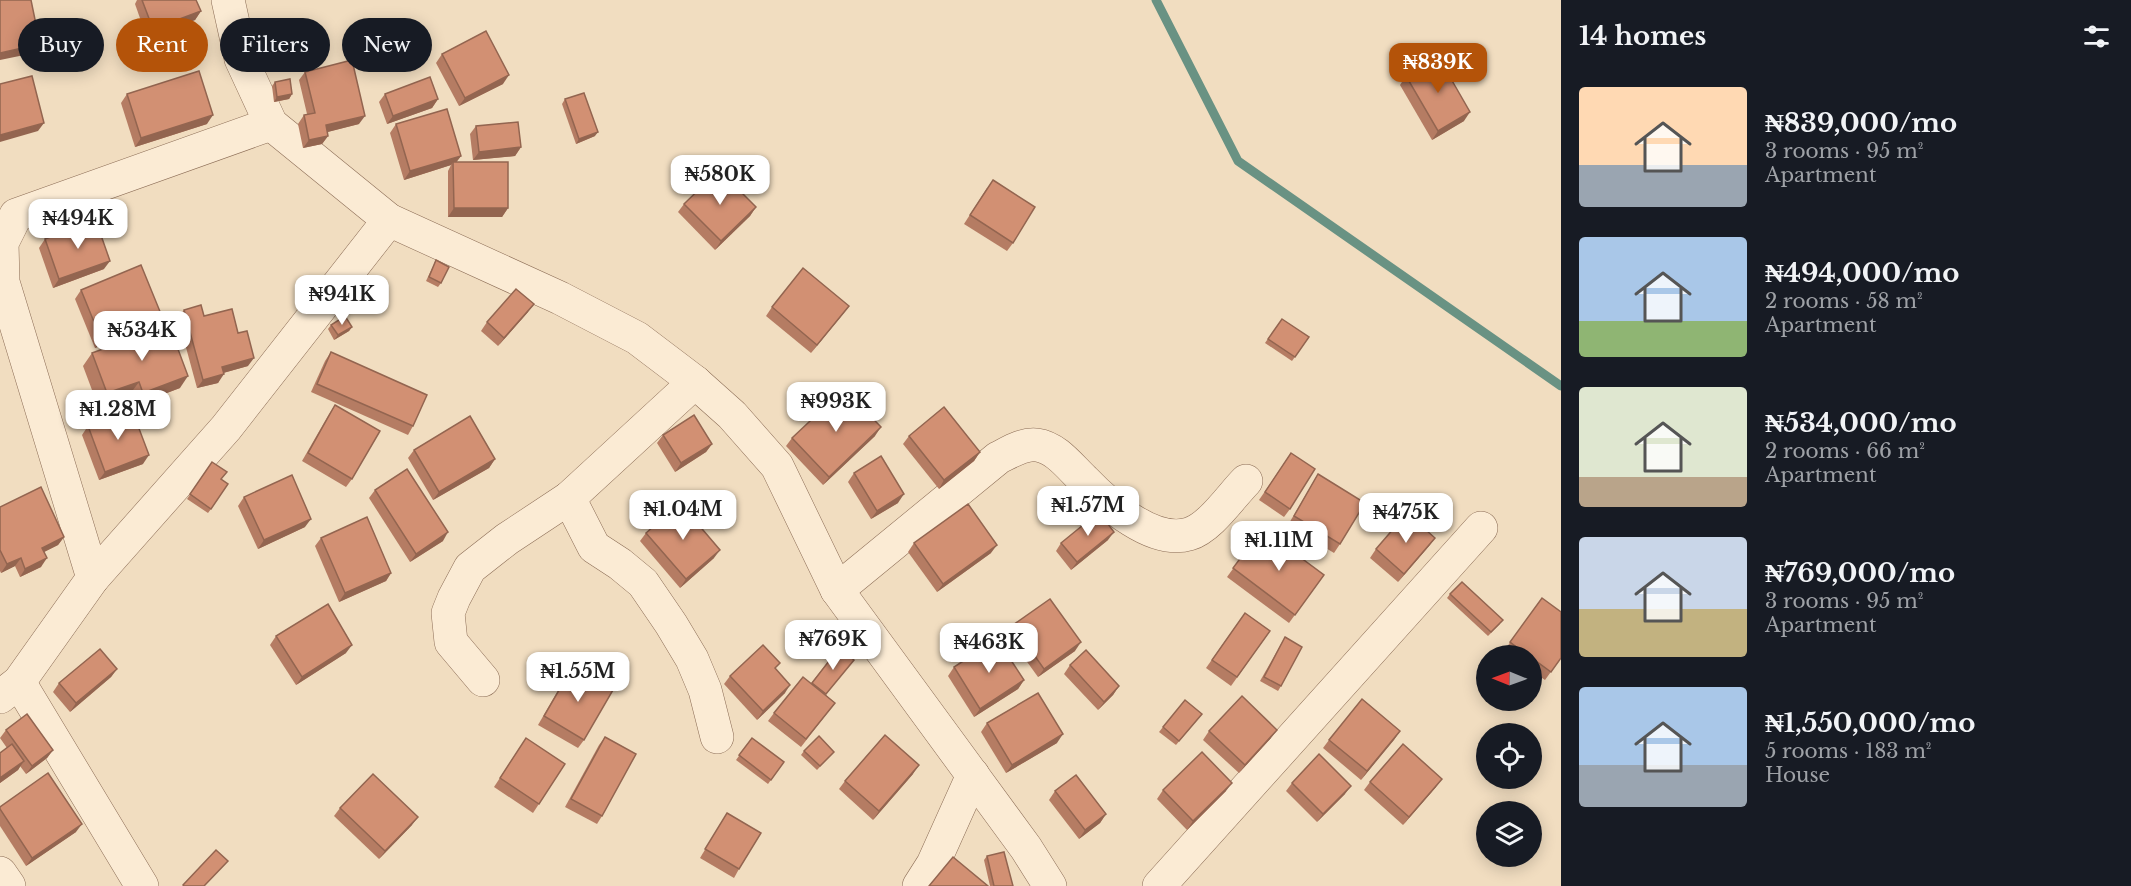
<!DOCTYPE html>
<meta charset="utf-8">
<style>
body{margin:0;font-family:"Libre Baskerville",serif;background:#20242c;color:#f1f3f6;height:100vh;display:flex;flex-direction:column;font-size:22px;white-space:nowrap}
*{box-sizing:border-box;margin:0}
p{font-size:20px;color:#9ea1a6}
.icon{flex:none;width:33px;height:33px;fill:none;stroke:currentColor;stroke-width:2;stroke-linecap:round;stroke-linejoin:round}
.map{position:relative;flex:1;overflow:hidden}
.details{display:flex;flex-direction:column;background:#171b24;width:570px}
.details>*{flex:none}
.hud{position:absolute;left:18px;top:18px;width:570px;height:54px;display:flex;gap:12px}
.needle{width:39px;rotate:271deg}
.buttons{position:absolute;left:1476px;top:645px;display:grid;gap:12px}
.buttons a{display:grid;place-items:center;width:66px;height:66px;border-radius:50%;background:#171b24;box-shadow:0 3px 15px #0003;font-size:30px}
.price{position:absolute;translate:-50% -51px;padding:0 14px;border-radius:12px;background:#fff;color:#222;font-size:20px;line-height:39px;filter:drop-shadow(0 2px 3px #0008)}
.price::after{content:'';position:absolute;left:50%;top:36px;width:18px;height:14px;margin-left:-9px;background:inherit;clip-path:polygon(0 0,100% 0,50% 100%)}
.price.selected{background:#b45309;color:#fff}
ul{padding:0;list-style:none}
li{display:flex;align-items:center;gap:18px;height:150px;padding:0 18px}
li span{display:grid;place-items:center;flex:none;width:168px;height:120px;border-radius:6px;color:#555}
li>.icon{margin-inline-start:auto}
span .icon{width:72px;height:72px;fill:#fffc;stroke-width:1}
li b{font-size:26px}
h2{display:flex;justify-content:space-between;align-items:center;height:72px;padding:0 18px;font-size:26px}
.tag{padding:0 21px;border-radius:27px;background:#171b24;box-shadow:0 3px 15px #0003;font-size:21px;line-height:54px}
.tag.selected{background:#b45309;color:#fff}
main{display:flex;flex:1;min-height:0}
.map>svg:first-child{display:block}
</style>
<main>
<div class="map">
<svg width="1561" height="886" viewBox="0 0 1561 886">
<rect width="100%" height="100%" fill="#f1ddc0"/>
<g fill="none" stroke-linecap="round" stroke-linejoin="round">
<!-- stream -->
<polyline stroke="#699283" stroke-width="9" points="1156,0 1238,161 1561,386"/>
<defs>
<g id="minor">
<polyline points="228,0 241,59 271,124 389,220 560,298 637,338 695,382 732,415 777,466 837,590 1026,848 1050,886"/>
<polyline points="569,498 594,547 620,564 643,583 671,624 692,659 705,690 717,737"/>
<polyline points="93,578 3,282 2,243 16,215 271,124"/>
<path d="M837 590 998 458C1010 452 1024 443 1037 445 1057 448 1070 467 1084 480 1107 504 1153 545 1189 534 1210 528 1231 496 1246 481"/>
<polyline points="483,680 451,642 448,613 454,598 470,568 507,539 569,498 695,382"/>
<polyline points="19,682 142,886"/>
<polyline points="0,697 19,682 93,578 226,428 389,220"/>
<polyline points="0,873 9,886"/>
<polyline points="919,886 933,864 973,775"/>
<polyline points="1159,886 1481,528"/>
</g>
</defs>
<!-- minor casing -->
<use href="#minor" stroke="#8c6d56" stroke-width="34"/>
<!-- minor -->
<use href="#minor" stroke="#fbebd4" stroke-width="33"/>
</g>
<!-- wall -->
<g fill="#b57c63">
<polygon points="137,0 196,0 201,11 195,20 147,38 135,4"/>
<polygon points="442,54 503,84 459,106 436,63"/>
<polygon points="305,72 359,124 327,132 328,136 322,144 303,148 298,124 304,115 307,114 299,80"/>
<polygon points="1406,76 1464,121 1432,140 1400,85"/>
<polygon points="275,82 292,94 289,99 274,102 272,86"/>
<polygon points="127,94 207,124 135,147 121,103"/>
<polygon points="385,94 438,99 432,108 387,124 379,102"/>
<polygon points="565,99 595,136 576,144 562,104"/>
<polygon points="396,124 461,156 456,162 508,208 502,217 448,217 448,171 451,165 404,180 390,133"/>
<polygon points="476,126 521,147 515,156 473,160 470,134"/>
<polygon points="987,188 1013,243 1007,251 964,224"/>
<polygon points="684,204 756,207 750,216 715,250 678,212"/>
<polygon points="45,239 104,269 53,288 39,248"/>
<polygon points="436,260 441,283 438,287 426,281"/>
<polygon points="81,290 155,323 95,348 75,299"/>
<polygon points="849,306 811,353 766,316 772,307"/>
<polygon points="184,310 204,316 238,333 248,366 223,373 218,383 197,388 178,318"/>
<polygon points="528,312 498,346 481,331 487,322"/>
<polygon points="1282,319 1309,337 1292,361 1265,343"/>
<polygon points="331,325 352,327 349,331 334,340 328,329"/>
<polygon points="331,352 413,426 408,435 311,392 325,361"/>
<polygon points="92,353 180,388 135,405 130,394 98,406 83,366"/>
<polygon points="335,405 352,479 346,487 302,461 329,414"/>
<polygon points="88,426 143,464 99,480 82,435"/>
<polygon points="663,435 712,444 706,452 675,472 657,443"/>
<polygon points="875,436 823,485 786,446 792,438"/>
<polygon points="909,436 980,452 974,461 939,489 903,444"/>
<polygon points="414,450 495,459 489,468 433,500 408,458"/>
<polygon points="1291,453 1290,509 1284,517 1259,500"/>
<polygon points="212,462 221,479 211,509 208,513 187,499"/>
<polygon points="854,473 898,503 871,519 848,482"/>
<polygon points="1318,474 1340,544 1334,553 1288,525"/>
<polygon points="375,490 443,541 410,562 369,498"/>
<polygon points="244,497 305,527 258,549 238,506"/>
<polygon points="0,507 64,537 58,545 44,552 41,567 20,577 15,566 1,573 0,571"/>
<polygon points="1262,529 1324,575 1289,623 1227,577"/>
<polygon points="646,533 714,558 680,588 640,541"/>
<polygon points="321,538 391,573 386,581 339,602 315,546"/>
<polygon points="1435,538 1429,546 1398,582 1370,558 1376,549"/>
<polygon points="1108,540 1071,570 1056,551 1061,543"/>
<polygon points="914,543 991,553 937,592 908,552"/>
<polygon points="1450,594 1500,624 1488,636 1447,598"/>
<polygon points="1542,598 1561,658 1545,680 1532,671 1532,656 1511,656 1504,651"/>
<polygon points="1245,613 1270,631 1231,686 1206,668"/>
<polygon points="1013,625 1075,651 1038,677 1007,634"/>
<polygon points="276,636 346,653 296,685 270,645"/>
<polygon points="1285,637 1281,686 1278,691 1260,681"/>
<polygon points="839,648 826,695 835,703 801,747 768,721 774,713 811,683"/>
<polygon points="1070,665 1119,686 1113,695 1098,710 1064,674"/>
<polygon points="573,666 584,740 578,748 538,725 567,675"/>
<polygon points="954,667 1024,680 1018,689 974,717 948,676"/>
<polygon points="117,669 111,677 70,712 53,692 59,683"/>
<polygon points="776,669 785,693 757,720 724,684 730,676"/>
<polygon points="1202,714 1176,745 1159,732 1163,727"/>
<polygon points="987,723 1057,743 1006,773 981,732"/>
<polygon points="6,730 53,750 47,758 26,774 20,766 18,770 0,783 0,753 7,748 0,738"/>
<polygon points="1209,731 1271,738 1239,773 1203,740"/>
<polygon points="1400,731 1361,780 1323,748 1329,740"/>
<polygon points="605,737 602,816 597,824 565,807 599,745"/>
<polygon points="752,738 784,762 768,784 736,760"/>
<polygon points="520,747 565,764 533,813 494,787"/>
<polygon points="804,751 834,752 817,770 801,755"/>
<polygon points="913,774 873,820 839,789 845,781"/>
<polygon points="1370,782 1436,787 1403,825 1364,790"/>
<polygon points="1292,783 1345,794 1317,822 1286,791"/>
<polygon points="1163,790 1226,791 1187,830 1157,799"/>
<polygon points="1055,791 1106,814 1100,823 1079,839 1049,800"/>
<polygon points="0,807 76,832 26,866 0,826"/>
<polygon points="340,808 412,825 379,859 334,816"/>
<polygon points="727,813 739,869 734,878 700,858"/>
<polygon points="987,856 1013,886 990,886 984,860"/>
</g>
<!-- shaded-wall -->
<g fill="#936550">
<polygon points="201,11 195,20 147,38 153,29"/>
<polygon points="40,44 34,53 0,60 0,53"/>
<polygon points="509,75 503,84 459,106 465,98"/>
<polygon points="292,94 289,99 274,102 277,97"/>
<polygon points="438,99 432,108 387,124 393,116"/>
<polygon points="1470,112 1464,121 1432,140 1438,131"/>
<polygon points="213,115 207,124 135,147 141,138"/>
<polygon points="365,116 359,124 320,134 326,125"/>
<polygon points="44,123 38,131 0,142 0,135"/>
<polygon points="598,132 595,136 576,144 579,139"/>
<polygon points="328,136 322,144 303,148 309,140"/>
<polygon points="521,147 515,156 473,160 479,152"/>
<polygon points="461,156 455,164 453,162 451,165 404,180 410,171"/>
<polygon points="756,207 750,216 715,250 721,241"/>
<polygon points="454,208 508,208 502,217 448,217"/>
<polygon points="110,261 104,269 53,288 59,279"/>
<polygon points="534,304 528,312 498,346 504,338"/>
<polygon points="849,306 843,314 811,353 817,345"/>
<polygon points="161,314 155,323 95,348 101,339"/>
<polygon points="352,327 349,331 334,340 338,335"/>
<polygon points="254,358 248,366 216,375 222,367"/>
<polygon points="224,374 218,383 197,388 203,380"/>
<polygon points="188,376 180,388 135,405 143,393"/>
<polygon points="139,382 130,394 98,406 107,393"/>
<polygon points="881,427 875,436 823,485 829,477"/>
<polygon points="712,444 706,452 675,472 681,463"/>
<polygon points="980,452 974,461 939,489 944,480"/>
<polygon points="149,455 143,464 99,480 105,472"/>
<polygon points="495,459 489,468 433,500 439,492"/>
<polygon points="904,494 898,503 871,519 877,511"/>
<polygon points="311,519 305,527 258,549 264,540"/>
<polygon points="448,532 443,541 410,562 416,554"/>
<polygon points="1114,532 1108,540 1071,570 1077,562"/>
<polygon points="64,537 58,545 36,556 42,548"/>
<polygon points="1435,538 1429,546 1398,582 1404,574"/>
<polygon points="997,545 991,553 937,592 943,584"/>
<polygon points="720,550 714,558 680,588 686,579"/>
<polygon points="21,558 15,566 1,573 7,564"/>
<polygon points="47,558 41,567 20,577 25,569"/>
<polygon points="391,573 386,581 339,602 345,593"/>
<polygon points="1081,642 1075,651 1038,677 1044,669"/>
<polygon points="352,645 346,653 296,685 302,677"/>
<polygon points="117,669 111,677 70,712 76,703"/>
<polygon points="1024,680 1018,689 974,717 980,709"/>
<polygon points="790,685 785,693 757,720 763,711"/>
<polygon points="1119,686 1113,695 1098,710 1104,702"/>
<polygon points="1277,730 1271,738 1239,773 1245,765"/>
<polygon points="1400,731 1394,740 1361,780 1367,771"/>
<polygon points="1063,734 1057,743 1006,773 1012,765"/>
<polygon points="53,750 47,758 26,774 32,766"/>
<polygon points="24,761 18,770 0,783 0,778"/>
<polygon points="919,765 913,774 873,820 879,811"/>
<polygon points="1442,779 1436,787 1403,825 1409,817"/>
<polygon points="1232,783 1226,791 1187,830 1193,821"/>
<polygon points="1351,786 1345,794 1317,822 1323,814"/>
<polygon points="1106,814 1100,823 1079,839 1085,830"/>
<polygon points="418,817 412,825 379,859 385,851"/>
<polygon points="82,824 76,832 26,866 32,858"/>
</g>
<!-- building -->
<g fill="#d29073" stroke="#936550" stroke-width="1.5">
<polygon points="0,0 31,0 40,44 0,53"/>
<polygon points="142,0 196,0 201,11 153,29"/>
<polygon points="486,31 509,75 465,98 442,54"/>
<polygon points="1439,58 1470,112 1438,131 1406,76"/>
<polygon points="352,60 365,116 326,125 328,136 309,140 304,115 315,113 305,72"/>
<polygon points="199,71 213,115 141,138 127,94"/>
<polygon points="32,76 44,123 0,135 0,84"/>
<polygon points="430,77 438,99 393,116 385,94"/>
<polygon points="290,79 292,94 277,97 275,82"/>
<polygon points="584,93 598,132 579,139 565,99"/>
<polygon points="447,109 461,156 410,171 396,124"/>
<polygon points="518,122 521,147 479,152 476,126"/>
<polygon points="453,162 508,162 508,208 454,208"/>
<polygon points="719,170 756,207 721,241 684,204"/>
<polygon points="993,180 1035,207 1013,243 970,215"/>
<polygon points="96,221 110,261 59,279 45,239"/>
<polygon points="436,260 449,267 441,283 429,277"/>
<polygon points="141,265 161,314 101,339 81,290"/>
<polygon points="803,268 849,306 817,345 772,307"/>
<polygon points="516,289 534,304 504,338 487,322"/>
<polygon points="201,305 204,316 232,309 238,333 247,331 254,358 222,367 224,374 203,380 184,310"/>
<polygon points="345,316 352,327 338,335 331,325"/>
<polygon points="1282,319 1309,337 1295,357 1268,339"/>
<polygon points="169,325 188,376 143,393 139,382 107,393 92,353"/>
<polygon points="331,352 427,395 413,426 317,384"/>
<polygon points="844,389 881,427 829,477 792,438"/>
<polygon points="335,405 380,431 352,479 308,453"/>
<polygon points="944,407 980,452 944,480 909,436"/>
<polygon points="132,410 149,455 105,472 88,426"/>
<polygon points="694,415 712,444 681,463 663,435"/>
<polygon points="470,416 495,459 439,492 414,450"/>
<polygon points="1291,453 1315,469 1290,509 1265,492"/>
<polygon points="881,456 904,494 877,511 854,473"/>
<polygon points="212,462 227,472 221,479 228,484 211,509 190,494"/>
<polygon points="407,469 448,532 416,554 375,490"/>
<polygon points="1318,474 1365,503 1340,544 1294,516"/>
<polygon points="292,475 311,519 264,540 244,497"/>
<polygon points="41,487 64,537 42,548 47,558 25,569 21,558 7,564 0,550 0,507"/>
<polygon points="680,503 720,550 686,579 646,533"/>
<polygon points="968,504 997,545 943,584 914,543"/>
<polygon points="1099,512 1114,532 1077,562 1061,543"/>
<polygon points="1407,513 1435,538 1404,574 1376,549"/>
<polygon points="367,517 391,573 345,593 321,538"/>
<polygon points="1262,529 1324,575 1295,615 1233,568"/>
<polygon points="1462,582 1503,620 1491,632 1450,594"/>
<polygon points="1542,598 1561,612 1561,658 1551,672 1532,658 1532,656 1528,656 1510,642"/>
<polygon points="1050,599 1081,642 1044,669 1013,625"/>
<polygon points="328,604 352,645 302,677 276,636"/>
<polygon points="1245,613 1270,631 1237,677 1212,660"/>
<polygon points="1285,637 1302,647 1281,686 1264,677"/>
<polygon points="997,639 1024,680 980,709 954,667"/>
<polygon points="763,645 780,663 775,668 790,685 763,711 730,676"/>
<polygon points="839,648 854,660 826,694 812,683"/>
<polygon points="100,649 117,669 76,703 59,683"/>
<polygon points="1086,650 1119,686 1104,702 1070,665"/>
<polygon points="573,666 613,690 584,740 544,716"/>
<polygon points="803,677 835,703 806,739 774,713"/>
<polygon points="1038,693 1063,734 1012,765 987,723"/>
<polygon points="1242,696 1277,730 1245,765 1209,731"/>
<polygon points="1362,699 1400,731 1367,771 1329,740"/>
<polygon points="1185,700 1202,714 1179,741 1163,727"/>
<polygon points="27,714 53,750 32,766 6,730"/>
<polygon points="885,735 919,765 879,811 845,781"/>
<polygon points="819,736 834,752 820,766 804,751"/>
<polygon points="605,737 636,754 602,816 571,799"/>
<polygon points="526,738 565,764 539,804 500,778"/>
<polygon points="752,738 784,762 771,780 739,755"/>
<polygon points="12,744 24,761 0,778 0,753"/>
<polygon points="1403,744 1442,779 1409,817 1370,782"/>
<polygon points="1202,752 1232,783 1193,821 1163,790"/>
<polygon points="1319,754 1351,786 1323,814 1292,783"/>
<polygon points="48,773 82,824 32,858 0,809 0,807"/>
<polygon points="373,774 418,817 385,851 340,808"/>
<polygon points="1076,775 1106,814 1085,830 1055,791"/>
<polygon points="727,813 761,833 739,869 705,849"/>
<polygon points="216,850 228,861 204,886 184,886 183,885"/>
<polygon points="1004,852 1013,886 994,886 987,856"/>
<polygon points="953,857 988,886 929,886"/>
</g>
</svg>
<div class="buttons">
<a><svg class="needle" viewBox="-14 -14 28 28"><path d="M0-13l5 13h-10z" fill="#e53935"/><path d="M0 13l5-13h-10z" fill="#9ea1a6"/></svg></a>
<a><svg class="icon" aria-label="locate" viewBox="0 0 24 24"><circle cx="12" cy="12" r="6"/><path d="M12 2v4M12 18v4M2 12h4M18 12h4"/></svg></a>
<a><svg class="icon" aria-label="layers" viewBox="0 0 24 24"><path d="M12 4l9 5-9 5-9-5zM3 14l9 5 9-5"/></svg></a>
</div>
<b class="price selected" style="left:1438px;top:94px">₦839K</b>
<b class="price" style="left:720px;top:206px">₦580K</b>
<b class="price" style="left:78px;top:250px">₦494K</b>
<b class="price" style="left:342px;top:326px">₦941K</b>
<b class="price" style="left:142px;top:362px">₦534K</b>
<b class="price" style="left:836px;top:433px">₦993K</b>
<b class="price" style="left:118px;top:441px">₦1.28M</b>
<b class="price" style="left:1088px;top:537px">₦1.57M</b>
<b class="price" style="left:683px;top:541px">₦1.04M</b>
<b class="price" style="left:1406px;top:544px">₦475K</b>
<b class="price" style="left:1279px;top:572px">₦1.11M</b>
<b class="price" style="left:833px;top:671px">₦769K</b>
<b class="price" style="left:989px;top:674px">₦463K</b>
<b class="price" style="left:578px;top:703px">₦1.55M</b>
<div class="hud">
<a class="tag">Buy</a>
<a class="tag selected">Rent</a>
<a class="tag">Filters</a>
<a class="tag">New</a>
</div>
</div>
<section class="details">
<h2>14 homes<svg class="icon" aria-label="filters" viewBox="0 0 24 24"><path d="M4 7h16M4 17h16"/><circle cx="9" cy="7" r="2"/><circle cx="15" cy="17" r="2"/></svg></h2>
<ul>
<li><span style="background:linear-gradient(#ffd9b3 65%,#9aa5b1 0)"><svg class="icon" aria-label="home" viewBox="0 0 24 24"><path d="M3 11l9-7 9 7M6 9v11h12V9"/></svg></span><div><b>₦839,000/mo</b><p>3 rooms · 95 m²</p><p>Apartment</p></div></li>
<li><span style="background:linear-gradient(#a9c7e8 70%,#8fb573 0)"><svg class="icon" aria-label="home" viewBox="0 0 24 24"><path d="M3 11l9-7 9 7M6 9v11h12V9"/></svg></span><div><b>₦494,000/mo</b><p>2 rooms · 58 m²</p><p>Apartment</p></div></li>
<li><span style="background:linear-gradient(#dfe7d0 75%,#b9a48a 0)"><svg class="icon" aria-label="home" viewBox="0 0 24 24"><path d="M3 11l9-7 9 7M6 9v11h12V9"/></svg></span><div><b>₦534,000/mo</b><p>2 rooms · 66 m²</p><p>Apartment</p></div></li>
<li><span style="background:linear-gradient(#c9d6e8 60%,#c2b280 0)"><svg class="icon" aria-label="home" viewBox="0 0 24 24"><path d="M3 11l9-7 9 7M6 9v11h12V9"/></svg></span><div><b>₦769,000/mo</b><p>3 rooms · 95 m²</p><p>Apartment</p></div></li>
<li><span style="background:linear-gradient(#a9c7e8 65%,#9aa5b1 0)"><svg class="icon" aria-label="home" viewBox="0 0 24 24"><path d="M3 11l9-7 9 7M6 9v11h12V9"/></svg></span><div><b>₦1,550,000/mo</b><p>5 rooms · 183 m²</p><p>House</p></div></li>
</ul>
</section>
</main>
